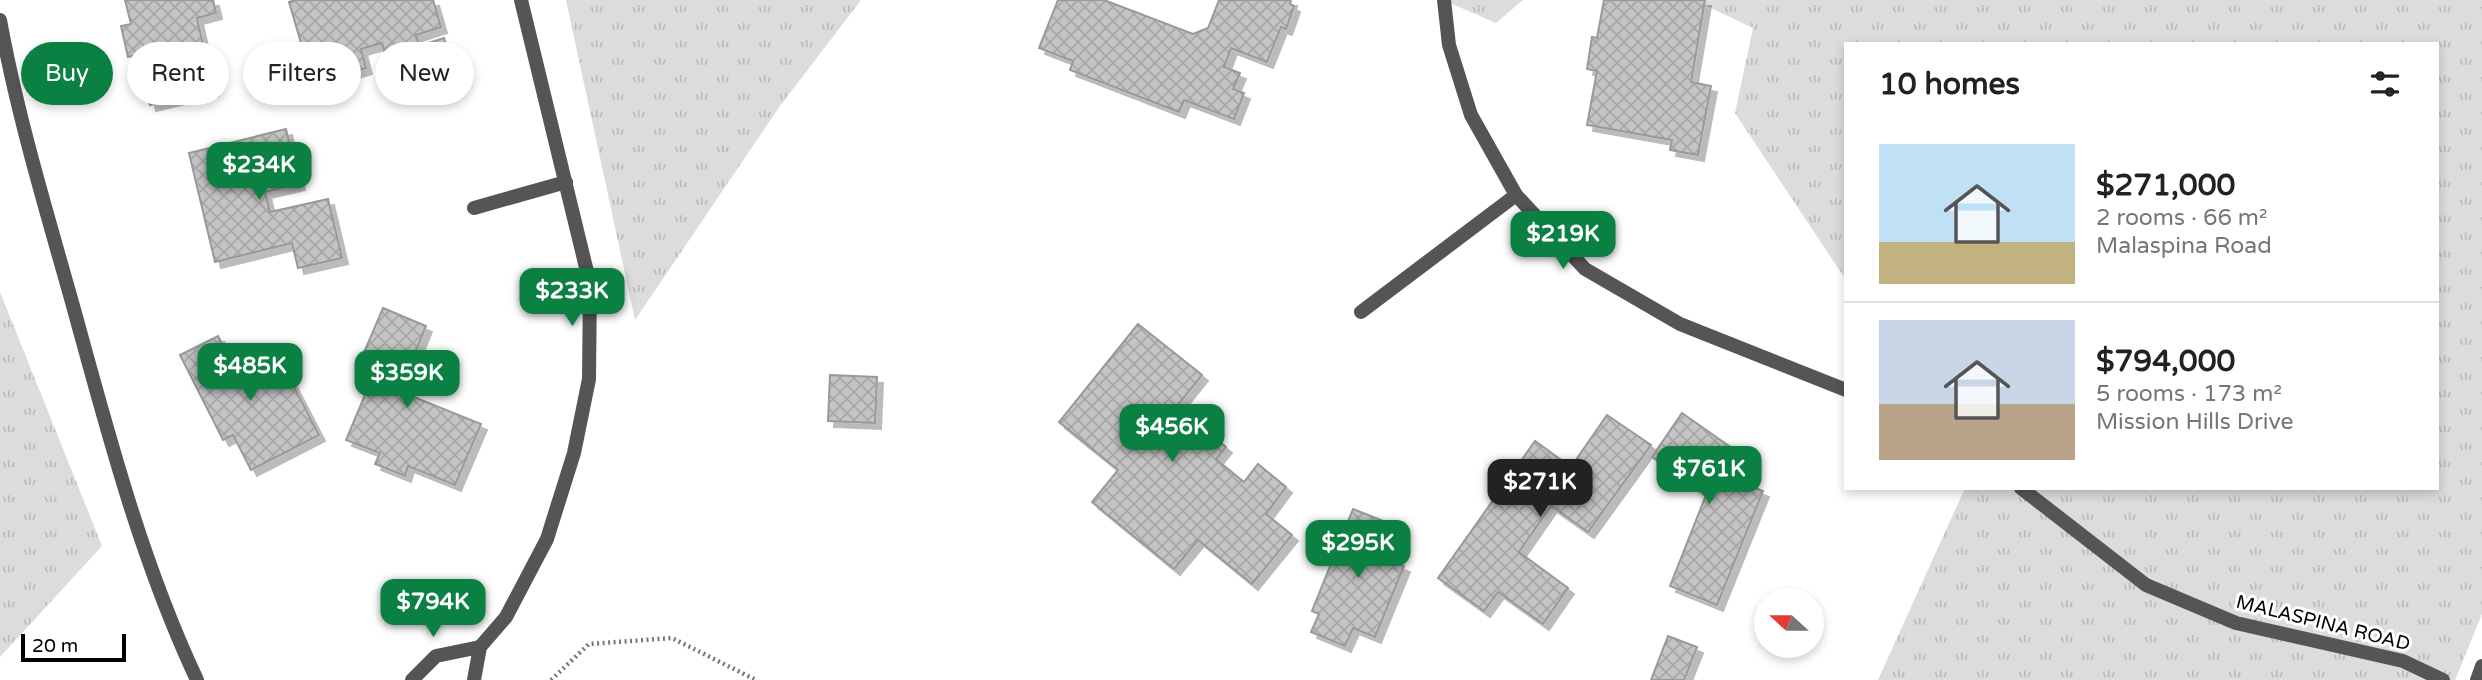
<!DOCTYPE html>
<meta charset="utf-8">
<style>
body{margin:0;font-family:"Varela Round",sans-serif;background:#f2f2f2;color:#222;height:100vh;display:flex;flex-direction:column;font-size:26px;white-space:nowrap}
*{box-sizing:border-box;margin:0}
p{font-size:23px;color:#767676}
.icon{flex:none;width:38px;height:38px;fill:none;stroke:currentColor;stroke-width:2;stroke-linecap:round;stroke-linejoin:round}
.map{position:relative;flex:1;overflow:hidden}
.drawer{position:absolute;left:1844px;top:42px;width:595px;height:448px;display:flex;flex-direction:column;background:#fff;border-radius:0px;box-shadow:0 4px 10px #0003}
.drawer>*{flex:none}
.banner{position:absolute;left:21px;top:42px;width:665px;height:63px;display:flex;gap:14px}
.needle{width:46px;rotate:291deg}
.buttons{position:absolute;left:1754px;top:588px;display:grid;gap:14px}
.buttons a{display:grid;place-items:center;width:70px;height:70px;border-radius:50%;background:#fff;box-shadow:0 4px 10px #0003;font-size:35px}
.scale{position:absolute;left:21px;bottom:18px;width:105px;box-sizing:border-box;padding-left:7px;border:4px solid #000;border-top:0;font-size:19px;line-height:24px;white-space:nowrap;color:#000;-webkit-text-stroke:5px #fff;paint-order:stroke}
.price{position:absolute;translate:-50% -60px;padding:0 16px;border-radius:14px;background:#0b8043;color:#fff;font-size:23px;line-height:46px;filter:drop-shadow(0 2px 4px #0008)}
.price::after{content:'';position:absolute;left:50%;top:42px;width:21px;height:16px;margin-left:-10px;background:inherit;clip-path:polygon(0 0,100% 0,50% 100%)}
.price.on{background:#222;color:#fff}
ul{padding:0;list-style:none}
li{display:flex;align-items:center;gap:21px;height:175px;padding:0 35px}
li+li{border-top:2px solid #e0e0e0}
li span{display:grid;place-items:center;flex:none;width:196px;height:140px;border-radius:0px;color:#555}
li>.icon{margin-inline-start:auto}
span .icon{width:84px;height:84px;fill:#fffc;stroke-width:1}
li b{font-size:30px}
h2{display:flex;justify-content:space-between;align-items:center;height:84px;padding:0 35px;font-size:30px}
.tag{padding:0 24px;border-radius:32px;background:#fff;box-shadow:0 4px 10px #0003;font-size:24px;line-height:63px}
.tag.on{background:#0b8043;color:#fff}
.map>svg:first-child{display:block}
</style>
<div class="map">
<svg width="2482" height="680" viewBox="0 0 2482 680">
<defs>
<pattern id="grass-tufts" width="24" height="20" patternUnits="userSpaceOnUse" patternTransform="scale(1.75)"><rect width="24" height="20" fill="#dcdcdc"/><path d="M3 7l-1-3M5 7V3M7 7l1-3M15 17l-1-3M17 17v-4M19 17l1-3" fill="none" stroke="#bbb"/></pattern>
<pattern id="building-cross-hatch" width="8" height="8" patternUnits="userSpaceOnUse" patternTransform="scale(1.75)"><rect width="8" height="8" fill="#c4c4c4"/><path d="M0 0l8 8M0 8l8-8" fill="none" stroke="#a7a7a7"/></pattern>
<filter id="shadow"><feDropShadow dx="6" dy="6" stdDeviation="0" flood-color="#0004"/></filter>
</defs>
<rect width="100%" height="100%" fill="#fff"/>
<!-- grass -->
<g fill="url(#grass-tufts)">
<polygon points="566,0 861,0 780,106 635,320"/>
<polygon points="1443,0 1523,0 1496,23"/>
<polygon points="1694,0 2482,0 2482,614 2455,680 1878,680 1965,488 2438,488 2438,44 1846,44 1846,280 1735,113 1753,28"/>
<polygon points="0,292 102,546 0,657"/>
</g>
<!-- building -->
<g fill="url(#building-cross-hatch)" stroke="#999" stroke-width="2" filter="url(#shadow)">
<polygon points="125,0 213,0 216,13 197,18 213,90 150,105 139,54 128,57 121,26 131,24"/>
<polygon points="296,0 433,0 441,27 416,35 419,46 444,38 456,79 398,97 382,43 361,49 366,68 313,84 289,2"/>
<polygon points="1058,0 1104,0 1193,34 1208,28 1219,0 1291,0 1290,4 1294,6 1286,29 1281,27 1267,62 1231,48 1224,67 1240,73 1233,89 1244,93 1234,119 1184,100 1179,112 1070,70 1073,61 1039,48"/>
<polygon points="1604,0 1705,0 1691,82 1711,86 1698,155 1670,150 1672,140 1587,125 1597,71 1587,69 1592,37 1597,38"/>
<polygon points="286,129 299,184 265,192 270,212 328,199 342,258 298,268 292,243 215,262 189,153"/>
<polygon points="383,308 426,326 399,391 481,424 455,485 408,466 405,476 375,464 380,453 346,440 378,364 362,357"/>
<polygon points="1138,324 1202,375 1176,407 1226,447 1216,459 1244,482 1258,464 1286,487 1266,514 1292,535 1252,584 1198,540 1174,569 1092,502 1118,470 1059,422"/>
<polygon points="218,336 238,374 277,354 319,435 251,470 233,435 223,440 180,355"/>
<polygon points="830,375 877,377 875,423 828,421"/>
<polygon points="1682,413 1749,460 1736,480 1763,491 1717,605 1670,586 1706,495 1652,457"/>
<polygon points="1607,415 1651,445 1588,532 1551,506 1519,552 1568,588 1543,624 1498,592 1484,611 1438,578 1535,441 1571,467"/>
<polygon points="1353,509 1396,526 1391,539 1400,543 1393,562 1404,566 1375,637 1353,628 1345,646 1311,632 1319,614 1312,611"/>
<polygon points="1668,636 1697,647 1684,680 1651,680"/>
</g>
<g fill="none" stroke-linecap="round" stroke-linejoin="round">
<!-- path -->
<polyline stroke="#777" stroke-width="4.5" stroke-dasharray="2 3.5" stroke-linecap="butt" points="551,680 589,644 672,638 756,680"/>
<!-- service -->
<path stroke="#555" stroke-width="14" d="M0 20C18 119 48 216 75 313 109 437 142 563 197 680"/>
<!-- minor -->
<g stroke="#555" stroke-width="14">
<polyline points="1444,0 1449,45 1471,115 1516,195 1585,269 1680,324 1846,390"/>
<polyline points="474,208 566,182"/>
<polyline points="1361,312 1516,195"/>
<polyline points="2021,488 2146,585 2236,623 2403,661 2443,680"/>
<polyline points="2477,680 2482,666"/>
</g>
<!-- tertiary -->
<g stroke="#555" stroke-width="14">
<polyline points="412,680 436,656 480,647"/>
<polyline points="474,680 480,647 506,617 547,539 574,453 589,379 590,284 521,0"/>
</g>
</g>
<g text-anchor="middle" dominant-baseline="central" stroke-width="6" stroke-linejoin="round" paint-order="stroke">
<!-- street labels -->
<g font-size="19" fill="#000" stroke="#fff">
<text transform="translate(2323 623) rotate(14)">MALASPINA ROAD</text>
</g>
</g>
</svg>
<div class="buttons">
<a><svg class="needle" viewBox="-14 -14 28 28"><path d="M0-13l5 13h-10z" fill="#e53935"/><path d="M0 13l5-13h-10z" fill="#767676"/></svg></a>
</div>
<div class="scale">20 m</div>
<b class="price" style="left:259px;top:202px">$234K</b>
<b class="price" style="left:1563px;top:271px">$219K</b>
<b class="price" style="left:572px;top:328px">$233K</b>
<b class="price" style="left:250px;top:403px">$485K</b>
<b class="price" style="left:407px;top:410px">$359K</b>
<b class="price" style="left:1172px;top:464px">$456K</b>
<b class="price" style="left:1709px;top:506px">$761K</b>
<b class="price on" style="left:1540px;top:519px">$271K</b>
<b class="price" style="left:1358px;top:580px">$295K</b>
<b class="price" style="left:433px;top:639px">$794K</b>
<div class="banner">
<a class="tag on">Buy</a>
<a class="tag">Rent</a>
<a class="tag">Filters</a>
<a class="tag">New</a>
</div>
<section class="drawer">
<h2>10 homes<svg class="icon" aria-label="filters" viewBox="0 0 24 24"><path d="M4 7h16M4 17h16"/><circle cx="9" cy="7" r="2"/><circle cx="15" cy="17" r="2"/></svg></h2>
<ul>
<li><span style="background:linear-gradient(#bfe0f5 70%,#c2b280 0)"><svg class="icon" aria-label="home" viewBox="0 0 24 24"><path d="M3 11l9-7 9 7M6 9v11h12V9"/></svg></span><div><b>$271,000</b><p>2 rooms · 66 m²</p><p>Malaspina Road</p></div></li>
<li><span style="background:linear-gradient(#c9d6e8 60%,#b9a48a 0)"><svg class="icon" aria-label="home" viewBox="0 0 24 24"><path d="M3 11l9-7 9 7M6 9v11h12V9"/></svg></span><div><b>$794,000</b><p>5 rooms · 173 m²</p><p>Mission Hills Drive</p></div></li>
</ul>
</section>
</div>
